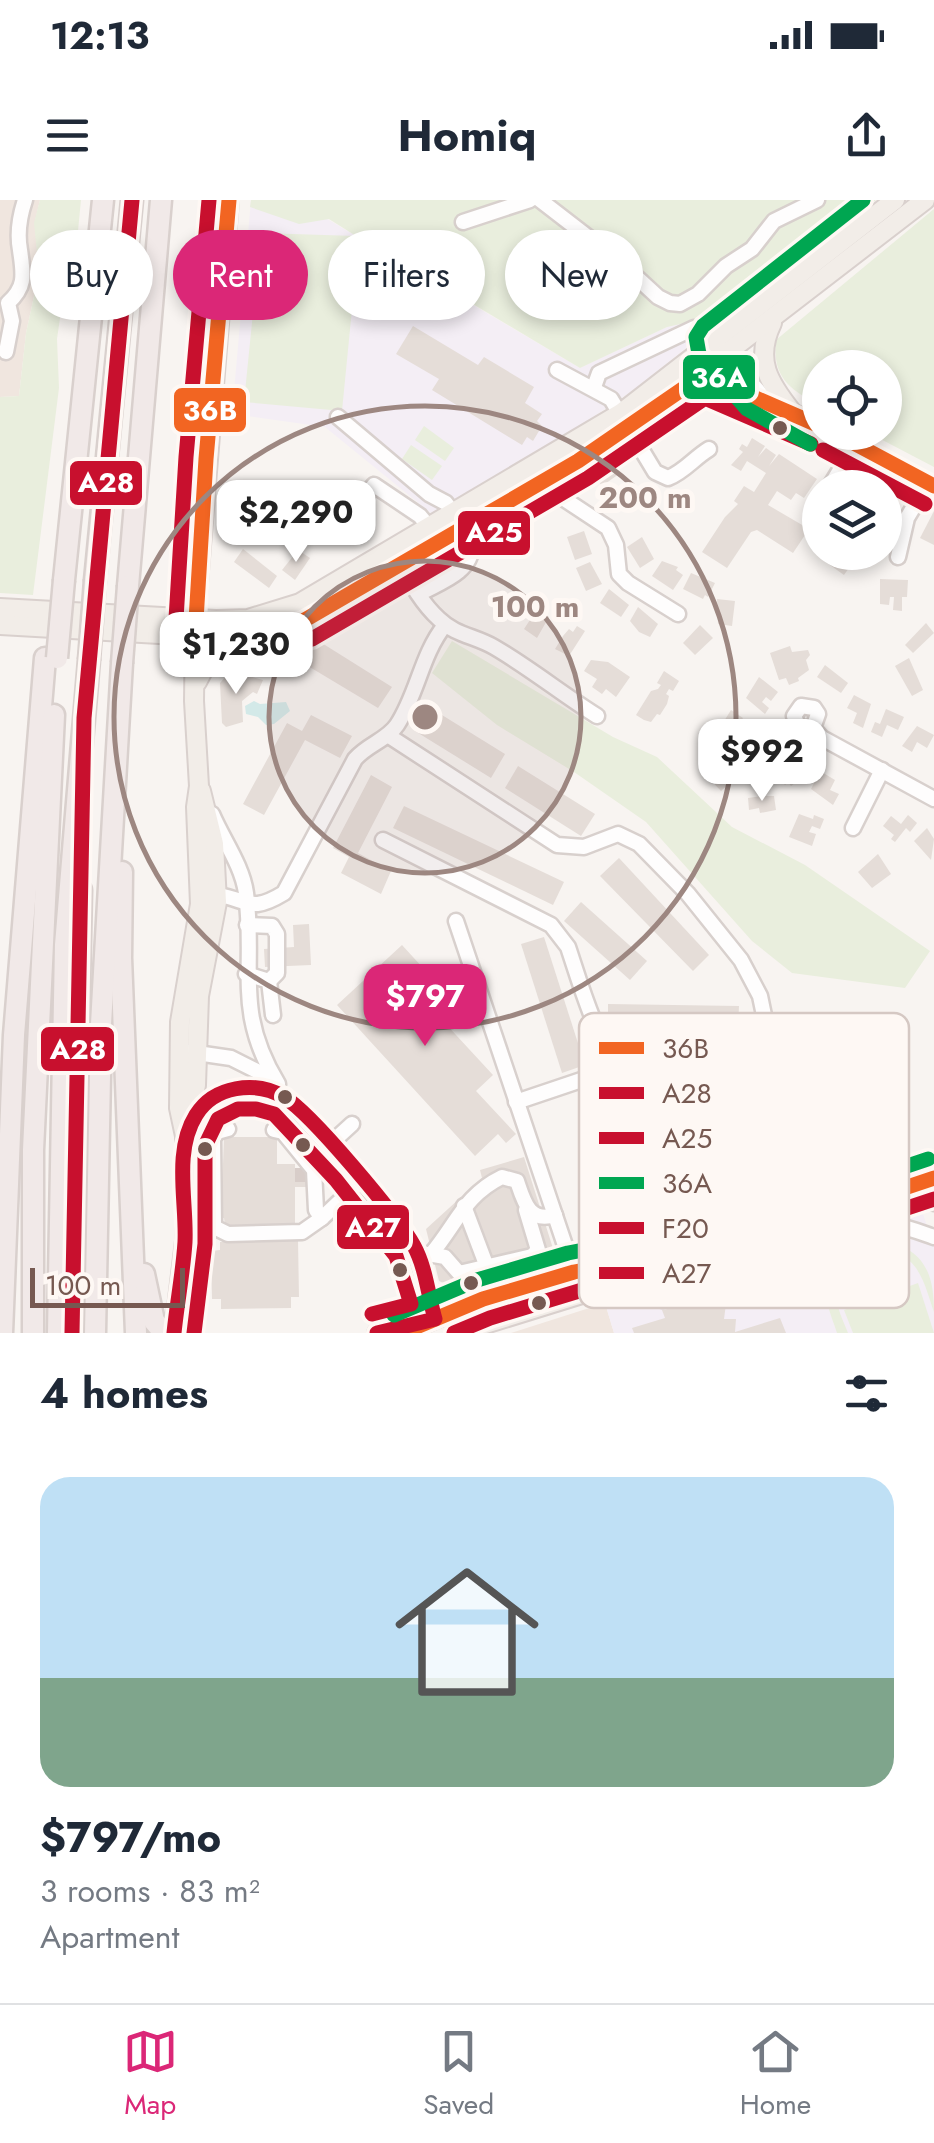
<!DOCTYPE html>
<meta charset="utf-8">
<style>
body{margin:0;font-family:Jost,sans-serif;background:#f6f6f7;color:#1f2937;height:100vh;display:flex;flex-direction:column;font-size:38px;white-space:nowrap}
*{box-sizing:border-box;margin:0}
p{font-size:32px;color:#747a83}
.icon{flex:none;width:55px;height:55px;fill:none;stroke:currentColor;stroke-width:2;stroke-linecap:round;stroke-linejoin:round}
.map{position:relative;height:1133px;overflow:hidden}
.drawer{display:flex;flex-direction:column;background:#fff;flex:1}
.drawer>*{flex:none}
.guide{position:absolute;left:30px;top:30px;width:875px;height:90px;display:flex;gap:20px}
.fabs{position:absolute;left:802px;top:150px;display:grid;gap:20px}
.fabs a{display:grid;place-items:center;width:100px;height:100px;border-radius:50%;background:#fff;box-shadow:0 5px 15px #0003;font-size:50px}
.scale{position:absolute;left:30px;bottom:25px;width:155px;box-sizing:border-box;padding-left:10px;border:5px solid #765951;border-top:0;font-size:28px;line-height:35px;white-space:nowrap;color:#765951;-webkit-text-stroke:8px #fef8f4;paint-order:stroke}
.price{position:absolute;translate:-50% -85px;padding:0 22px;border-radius:20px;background:#fff;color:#222;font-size:32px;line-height:65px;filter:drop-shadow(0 2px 5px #0008)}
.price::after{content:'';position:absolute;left:50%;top:60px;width:30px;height:22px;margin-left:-15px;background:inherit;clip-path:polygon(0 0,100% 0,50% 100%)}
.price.active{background:#db2777;color:#fff}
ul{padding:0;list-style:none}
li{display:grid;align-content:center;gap:20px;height:530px;padding:0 40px}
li+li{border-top:2px solid #e0e1e3}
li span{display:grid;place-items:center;height:310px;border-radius:30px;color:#555}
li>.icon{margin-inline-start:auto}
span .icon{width:180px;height:180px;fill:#fffc;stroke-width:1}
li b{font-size:42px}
h2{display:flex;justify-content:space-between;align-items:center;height:120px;padding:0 40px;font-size:42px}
.tag{padding:0 35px;border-radius:45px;background:#fff;box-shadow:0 5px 15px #0003;font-size:35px;line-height:90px}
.tag.active{background:#db2777;color:#fff}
.status{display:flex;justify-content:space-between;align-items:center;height:70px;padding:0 50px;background:#fff;direction:ltr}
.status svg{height:28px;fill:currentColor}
header{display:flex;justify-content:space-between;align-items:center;height:130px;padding:0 40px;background:#fff;font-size:45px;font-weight:700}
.tabs{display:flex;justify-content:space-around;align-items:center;height:140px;border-top:2px solid #e0e1e3;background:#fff;font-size:28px;color:#747a83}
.tabs a{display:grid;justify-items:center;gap:5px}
.tabs .active{color:#db2777}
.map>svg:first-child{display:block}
</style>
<div class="status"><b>12:13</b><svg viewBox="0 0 49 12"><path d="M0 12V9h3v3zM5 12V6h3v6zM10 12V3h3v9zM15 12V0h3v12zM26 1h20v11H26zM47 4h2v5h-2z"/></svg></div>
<header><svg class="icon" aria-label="menu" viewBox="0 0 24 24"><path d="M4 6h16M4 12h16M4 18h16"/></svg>Homiq<svg class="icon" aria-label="share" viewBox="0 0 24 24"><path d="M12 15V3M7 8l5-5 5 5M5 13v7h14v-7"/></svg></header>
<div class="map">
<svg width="934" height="1133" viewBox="0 0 934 1133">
<rect width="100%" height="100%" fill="#f8f4f1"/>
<!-- residential -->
<g fill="#f0e6df">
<polygon points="0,0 40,0 35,21 39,73 26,133 19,196 0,197"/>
<polygon points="605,1103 614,1133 511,1133"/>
</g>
<!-- education -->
<g fill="#f4eef5">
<polygon points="251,0 295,0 580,168 667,127 703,119 715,125 632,191 563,237 432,314 325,227 232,214"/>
<polygon points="910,1002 920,1005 934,1047 934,1133 614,1133 605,1103"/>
</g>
<!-- green -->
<g fill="#e9eedd">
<polygon points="40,0 81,0 77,41 65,83 57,139 59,188 33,395 0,393 0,197 19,196 26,133 39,73 34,23"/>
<polygon points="251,0 876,0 715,125 703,119 667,127 580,168 396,58 372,69 359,38 342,211 244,202 261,33 356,36 329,19 299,24 250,7"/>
<path d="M934 9V267L869 233 885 232V168H820V206C789 189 772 177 776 140Z"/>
<polygon points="424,226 454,248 445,261 415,240"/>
<polygon points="411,245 442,266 432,280 402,259"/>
<polygon points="452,441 613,537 657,557 732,627 805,665 930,751 905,788 792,773 752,741 646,622 574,572 497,525 432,473"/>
<path d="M881 1040C924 1048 934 1073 934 1112 929 1098 925 1081 916 1068 894 1037 842 1048 837 1087 834 1103 842 1118 848 1133H837C834 1123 829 1112 827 1101 820 1068 851 1042 881 1040Z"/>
<polygon points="918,1083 934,1133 853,1133 844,1110"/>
</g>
<!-- water -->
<polygon fill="#d3e9e8" points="254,501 260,504 286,502 290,511 274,524 266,525 258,517 246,514 245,506"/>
<!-- building -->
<g fill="#e5ddd8">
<polygon points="413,126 478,165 484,157 534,187 525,203 542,214 537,221 542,226 533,241 527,237 522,245 432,190 439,179 396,154"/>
<polygon points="752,238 765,246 758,257 766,248 776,255 769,266 779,254 817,279 804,298 796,293 791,300 777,291 768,305 809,329 793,353 757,330 751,332 727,368 702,352 725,317 738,304 734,301 744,286 754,292 766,273 747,261 741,271 731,265 743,252 739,249 742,244 747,247"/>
<polygon points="612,263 619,274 602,286 599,282 597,284 592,277"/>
<polygon points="885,291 898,298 885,324"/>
<polygon points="356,298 368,307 352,329 340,320"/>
<polygon points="934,311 934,345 920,338"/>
<polygon points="584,331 592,354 575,360 567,337"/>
<polygon points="642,337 654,359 640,368 627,347"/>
<polygon points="243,349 277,376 269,388 234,362"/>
<polygon points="452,349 460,364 450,375 439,364"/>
<polygon points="298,350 310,358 295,380 282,370"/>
<polygon points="829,352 855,352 858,355 844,375 823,360"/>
<polygon points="662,361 678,367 676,370 683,375 673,390 652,376"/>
<polygon points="590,362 602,384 586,391 576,368"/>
<polygon points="691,373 715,383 708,397 705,395 703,399 683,389"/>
<polygon points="880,379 908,380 907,397 902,397 902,411 893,410 894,397 890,397 889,405 880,404"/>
<polygon points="609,389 629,405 621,417 600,403"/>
<polygon points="717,399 735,401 732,426 718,424"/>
<polygon points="541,403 549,408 545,414 549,417 537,438 524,429"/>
<polygon points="638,407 658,424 650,437 639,432 630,421"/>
<polygon points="926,423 934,433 913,453 905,445"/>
<polygon points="700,425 713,438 695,455 683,443"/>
<polygon points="577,426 585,431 569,456 555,449 563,436 569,429 573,432"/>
<polygon points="317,440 392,487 378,508 303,463"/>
<polygon points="790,446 792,452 808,450 810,455 806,460 809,470 798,478 799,481 789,485 786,478 779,480 770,453"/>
<polygon points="909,458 923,490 912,496 895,466"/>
<polygon points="591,460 608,462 630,477 616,497 606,489 602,494 592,487 597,479 584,471"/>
<polygon points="825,465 848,483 841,493 817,477"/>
<polygon points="664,471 679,481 673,491 669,489 666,494 669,496 667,504 660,515 657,514 651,522 644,520 636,515 651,491 658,489 661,485 657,483"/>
<polygon points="238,473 263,480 257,494 253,492 242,501 243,522 226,527 222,523 220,483 227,475 236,478"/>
<polygon points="759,477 778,492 771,501 766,497 762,502 769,508 765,514 746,498"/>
<polygon points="854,495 871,504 863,528 853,523 857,513 847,508"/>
<polygon points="429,507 505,554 491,578 415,531"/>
<polygon points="886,509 904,517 898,530 887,525 882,537 871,532 875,522 880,524"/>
<polygon points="731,510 743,518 733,534 721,526"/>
<polygon points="311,515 352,536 340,558 305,540 264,615 243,604 287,523 302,531"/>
<polygon points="917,526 934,535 927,548 917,542 912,552 902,546"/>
<polygon points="795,555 806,568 796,576 799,580 791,586 788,582 785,585 773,571"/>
<polygon points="713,562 725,574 728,571 735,578 721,591 702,571"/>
<polygon points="518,566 595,614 581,636 505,588"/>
<polygon points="820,571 835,580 830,590 839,594 833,605 811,589"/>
<polygon points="371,575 392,587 358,653 391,671 381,694 341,673 349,657 333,648"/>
<polygon points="762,596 774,596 776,610 760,613 759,608 749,610 748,598"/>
<polygon points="404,606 564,682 553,705 393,628"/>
<polygon points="799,614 813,619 814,615 824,619 820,629 812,626 809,632 816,634 812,646 789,637"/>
<polygon points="908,615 917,623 910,632 906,628 895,642 891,639 894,635 883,626 891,616 901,624"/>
<polygon points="927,628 934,639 931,660 914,641"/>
<polygon points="878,654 891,674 872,688 858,672"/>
<polygon points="619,658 709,755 693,771 600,676"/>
<polygon points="581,702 647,761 630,780 564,721"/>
<polygon points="309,724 311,765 265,767 264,749 294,747 293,725"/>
<polygon points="544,737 585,865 562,873 521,744"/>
<polygon points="402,745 435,781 420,796 493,875 476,891 516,934 506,943 498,934 475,956 337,805"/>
<polygon points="608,804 739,806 738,827 608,824"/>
<polygon points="224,937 277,937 277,964 295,964 295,970 307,970 307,987 295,987 295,1024 225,1025 224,1018 221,1018"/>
<polygon points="524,957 557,1061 461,1091 439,1081 426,1029 482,978 480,970"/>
<polygon points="298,1040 299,1097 291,1097 291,1108 221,1109 221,1099 212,1099 211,1051 220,1050 220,1042"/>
<polygon points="726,1104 724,1119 736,1119 735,1132 780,1118 786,1133 634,1133 632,1128 665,1118 662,1110 688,1105"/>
</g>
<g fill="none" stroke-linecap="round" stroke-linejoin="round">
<!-- minor-tunnel -->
<polyline stroke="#d8cdc9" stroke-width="14" stroke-dasharray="14 7" stroke-linecap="butt" points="302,968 302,988"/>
<defs>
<g id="minor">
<polyline points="540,0 619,61 658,97 670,103 680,104 698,94 726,66 752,49 774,21 817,0"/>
<polyline points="463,22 530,0"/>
<path d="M6 152 12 121 8 103C27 86 23 73 20 50 17 34 20 15 25 0"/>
<path d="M557 170 611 199 655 272 668 278C684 272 694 258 709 249"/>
<polyline points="594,187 599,173 694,128 708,135 761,194 820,226"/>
<polyline points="338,217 429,294 446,303 454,314"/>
<polyline points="832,232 934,286"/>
<polyline points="540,283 608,328 616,345 619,374 628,383 678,414"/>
<polyline points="829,288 855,245"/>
<polyline points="366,295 374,285 420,316 430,328"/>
<polyline points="815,311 820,302"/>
<path d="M395 355C407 376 420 402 439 419 455 435 475 436 494 447 530 468 562 494 597 516"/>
<polyline points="898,357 907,318 928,283"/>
<path d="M419 394C440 382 471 373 472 346L461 330"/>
<polyline points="813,528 818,514 814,508 801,506 794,516 799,528 813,528 822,538 934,599"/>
<polyline points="389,536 557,645 584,647 618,634 639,644 688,694 741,760 760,796 765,820 766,836 753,903 772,977 770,993 777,1017 789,1025"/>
<polyline points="751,561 797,526"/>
<path d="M212 614C223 640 242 665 246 693 256 769 233 810 278 884"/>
<polyline points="853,628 882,570"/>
<path d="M383 640 551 725 568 747C582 788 607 884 653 898 682 908 722 902 753 903"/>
<path d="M209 700 219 695C250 701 251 713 284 693L355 559C368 544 387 540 397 525 418 493 421 455 445 425"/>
<polyline points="456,721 578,1084"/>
<polyline points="247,725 272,726 277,734 277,773 269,781"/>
<polyline points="246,774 269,781 273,815"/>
<polyline points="190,852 231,858 257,871 285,898 402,1028 415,1048 435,1119"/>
<polyline points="516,902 617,868"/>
<polyline points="863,907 839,916 828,899 847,886 891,945 902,989"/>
<path d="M192 922C211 886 239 884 275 895"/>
<polyline points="228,929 217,932 213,939 214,1027 228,1034 302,1032 322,1018 316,1010 314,970 283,932 274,930"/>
<polyline points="329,945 352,924"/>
<path d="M772 977C790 993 785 1008 791 1029 794 1042 801 1054 806 1067"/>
<polyline points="926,981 934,1003"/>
<polyline points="464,1006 487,1067"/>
<polyline points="322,1018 361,981"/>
<path d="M432 1053C457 1023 465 995 502 977L517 981C524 1002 529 1023 555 1015"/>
<polyline points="428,1054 445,1057 459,1073 532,1056 538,1050 526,1010"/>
<path d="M653 1072 662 1100C699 1095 734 1094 770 1082 814 1068 846 1024 896 1026 908 1027 922 1033 934 1037"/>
</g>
<g id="major">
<path d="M772 123C754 160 769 183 792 212"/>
<polyline points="703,175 755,199 778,205"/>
<polyline points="0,408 216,420 248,419 300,403 621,213 895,0"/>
<polyline points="0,425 230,438 267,433 303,421 628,229 925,0"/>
<polyline points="197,482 209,459 230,438"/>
<polyline points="187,930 196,885 199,796 217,702 214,644 201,591"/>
<polyline points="174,1133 185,1041 185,936 179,908 180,822 200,704 196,607 199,586 194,501 195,420 229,0"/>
<polyline points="377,1133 410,1125"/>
<polyline points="402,1133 483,1099 574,1072 716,1045 803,1022 934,978"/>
<polyline points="456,1133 653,1072 693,1055"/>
</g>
<g id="highway">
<polyline points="64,380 103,0"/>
<polyline points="95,380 132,0"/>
<polyline points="128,386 161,0"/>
<polyline points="122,672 121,758 136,1133"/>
<polyline points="144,1074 154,1121 164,1133"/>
<polyline points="2,1133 14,835 45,458"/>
<polyline points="33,1133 33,950 54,515"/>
<polyline points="58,1133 65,745 89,460"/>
<polyline points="72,1133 81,690"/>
<polyline points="95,1133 101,824 122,463"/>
</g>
</defs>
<!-- minor casing -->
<use href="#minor" stroke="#d8d0cd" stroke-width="19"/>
<!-- major casing -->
<use href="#major" stroke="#d9d0cd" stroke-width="22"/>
<!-- highway casing -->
<use href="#highway" stroke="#d9d0cd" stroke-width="25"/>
<!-- minor -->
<use href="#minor" stroke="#fefdfd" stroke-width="14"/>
<!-- major -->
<use href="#major" stroke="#f2ede8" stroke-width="18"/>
<!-- highway -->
<use href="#highway" stroke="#f1e9e8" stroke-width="20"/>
<defs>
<g id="highway-bridge">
<polyline points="57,458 64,380"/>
<polyline points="89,460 95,380"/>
<polyline points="122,463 128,386"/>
</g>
</defs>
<!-- highway-bridge casing -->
<use href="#highway-bridge" stroke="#d9d0cd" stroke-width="25" stroke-linecap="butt"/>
<!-- highway-bridge -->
<use href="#highway-bridge" stroke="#f1e9e8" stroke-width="20"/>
<defs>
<g id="bus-1">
<polyline points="229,0 206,259 195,436 244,437 303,421 578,261 703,175 820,226"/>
<polyline points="833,232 934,286"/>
<polyline points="402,1133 483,1099 574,1072 716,1045 803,1022 934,978"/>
</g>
<g id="bus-2">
<polyline points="72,1133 84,518 132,0"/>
<path d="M174 1133C177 1103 183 1073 185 1042 187 1002 173 952 196 915 214 886 255 880 284 897 311 913 398 1017 414 1046 426 1068 428 1095 435 1119L377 1133"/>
</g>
<g id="bus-3">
<polyline points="209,0 186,257 175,435 180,450 195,456 247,457 312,439 588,278 705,198 811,244"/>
<polyline points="823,250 925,304"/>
</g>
<g id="bus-4">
<polyline points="810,244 747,209 699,154 696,137 703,126 863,0"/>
<polyline points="394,1115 477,1080 568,1053 712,1025 797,1003 928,959"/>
</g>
<polyline id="bus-5" points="454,1133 490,1118 579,1091 720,1065 808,1041 934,999"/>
<polyline id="bus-6" points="194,1133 205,1044 205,946 218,919 238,909 256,909 274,914 336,980 396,1056 411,1104 372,1114"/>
</defs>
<!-- bus-1 casing -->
<use href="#bus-1" stroke="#fef8f4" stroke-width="22"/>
<!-- bus-2 casing -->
<use href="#bus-2" stroke="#fef8f4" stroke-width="22"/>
<!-- bus-3 casing -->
<use href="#bus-3" stroke="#fef8f4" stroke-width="22"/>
<!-- bus-4 casing -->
<use href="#bus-4" stroke="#fef8f4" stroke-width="22"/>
<!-- bus-5 casing -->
<use href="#bus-5" stroke="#fef8f4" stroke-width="22"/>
<!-- bus-6 casing -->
<use href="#bus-6" stroke="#fef8f4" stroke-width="22"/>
<!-- bus-1 -->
<use href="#bus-1" stroke="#f26522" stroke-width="15"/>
<!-- bus-2 -->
<use href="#bus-2" stroke="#c8102e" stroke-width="15"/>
<!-- bus-3 -->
<use href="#bus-3" stroke="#c8102e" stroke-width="15"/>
<!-- bus-4 -->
<use href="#bus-4" stroke="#00a651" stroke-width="15"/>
<!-- bus-5 -->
<use href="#bus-5" stroke="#c8102e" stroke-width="15"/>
<!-- bus-6 -->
<use href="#bus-6" stroke="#c8102e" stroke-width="15"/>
</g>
<!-- distance rings -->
<circle cx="425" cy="517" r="156" fill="#9d8781" fill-opacity=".12"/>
<g fill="none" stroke="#9d8781" stroke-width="5">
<circle cx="425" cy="517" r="156"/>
<circle cx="425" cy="517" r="311"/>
</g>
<!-- markers -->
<g fill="#765951" stroke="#fef8f4" stroke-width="4">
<circle cx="780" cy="228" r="9"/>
<circle cx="285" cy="897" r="9"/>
<circle cx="303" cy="945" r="9"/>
<circle cx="205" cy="949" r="9"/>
<circle cx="400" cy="1070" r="9"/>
<circle cx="471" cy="1083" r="9"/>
<circle cx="539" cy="1103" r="9"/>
</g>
<!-- legend -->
<rect x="579" y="813" width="330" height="295" rx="15" fill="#fef8f4" stroke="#d5c8c3" stroke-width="2.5"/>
<rect x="599" y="842" width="45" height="12" fill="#f26522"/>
<rect x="599" y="887" width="45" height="12" fill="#c8102e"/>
<rect x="599" y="932" width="45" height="12" fill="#c8102e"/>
<rect x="599" y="977" width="45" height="12" fill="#00a651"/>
<rect x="599" y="1022" width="45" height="12" fill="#c8102e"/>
<rect x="599" y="1067" width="45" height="12" fill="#c8102e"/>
<g font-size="28" fill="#765951">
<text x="662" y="858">36B</text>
<text x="662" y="903">A28</text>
<text x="662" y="948">A25</text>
<text x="662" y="993">36A</text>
<text x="662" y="1038">F20</text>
<text x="662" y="1083">A27</text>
</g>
<circle cx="425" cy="517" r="15" fill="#9d8781" stroke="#fef8f4" stroke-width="5"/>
<g font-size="30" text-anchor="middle" font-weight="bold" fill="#9d8781" stroke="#fef8f4" stroke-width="10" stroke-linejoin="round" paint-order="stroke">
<text x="645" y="308">200 m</text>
<text x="535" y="417">100 m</text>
</g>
<g stroke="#fef8f4" stroke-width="4">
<rect x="681" y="153" width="76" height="48" rx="10" fill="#00a651"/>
<rect x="172" y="186" width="76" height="48" rx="10" fill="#f26522"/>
<rect x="68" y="259" width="76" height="48" rx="10" fill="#c8102e"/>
<rect x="456" y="309" width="76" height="48" rx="10" fill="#c8102e"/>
<rect x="39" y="825" width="77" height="48" rx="10" fill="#c8102e"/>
<rect x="335" y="1003" width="76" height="48" rx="10" fill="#c8102e"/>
</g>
<g font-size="28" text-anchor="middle" font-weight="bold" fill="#fff">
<text x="719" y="187">36A</text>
<text x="210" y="220">36B</text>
<text x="106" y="292">A28</text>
<text x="494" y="342">A25</text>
<text x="78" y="859">A28</text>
<text x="373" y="1037">A27</text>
</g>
</svg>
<div class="fabs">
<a><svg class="icon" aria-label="locate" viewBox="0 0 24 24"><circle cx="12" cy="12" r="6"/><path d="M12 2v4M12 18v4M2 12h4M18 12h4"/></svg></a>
<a><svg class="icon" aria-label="layers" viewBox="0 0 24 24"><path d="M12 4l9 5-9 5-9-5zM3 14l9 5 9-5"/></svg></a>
</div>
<div class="scale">100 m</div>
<b class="price" style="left:296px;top:365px">$2,290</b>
<b class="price" style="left:236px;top:497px">$1,230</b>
<b class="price" style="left:762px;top:604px">$992</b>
<b class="price active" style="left:425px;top:849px">$797</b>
<div class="guide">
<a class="tag">Buy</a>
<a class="tag active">Rent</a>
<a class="tag">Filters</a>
<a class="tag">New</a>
</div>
</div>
<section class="drawer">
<h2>4 homes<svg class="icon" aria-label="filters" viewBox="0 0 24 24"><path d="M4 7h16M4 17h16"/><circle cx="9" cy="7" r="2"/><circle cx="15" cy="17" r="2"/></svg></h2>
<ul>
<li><span style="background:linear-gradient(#bfe0f5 65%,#7fa58c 0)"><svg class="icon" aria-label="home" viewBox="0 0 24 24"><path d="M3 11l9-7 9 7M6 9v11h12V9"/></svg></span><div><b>$797/mo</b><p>3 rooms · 83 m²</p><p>Apartment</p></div></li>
</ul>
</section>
<nav class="tabs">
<a class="active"><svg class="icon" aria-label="map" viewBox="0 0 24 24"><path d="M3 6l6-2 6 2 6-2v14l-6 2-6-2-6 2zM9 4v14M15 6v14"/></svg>Map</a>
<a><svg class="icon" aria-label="saved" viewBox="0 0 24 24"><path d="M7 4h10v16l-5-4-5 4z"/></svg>Saved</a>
<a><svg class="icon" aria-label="home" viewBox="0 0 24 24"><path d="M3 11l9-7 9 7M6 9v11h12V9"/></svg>Home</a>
</nav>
